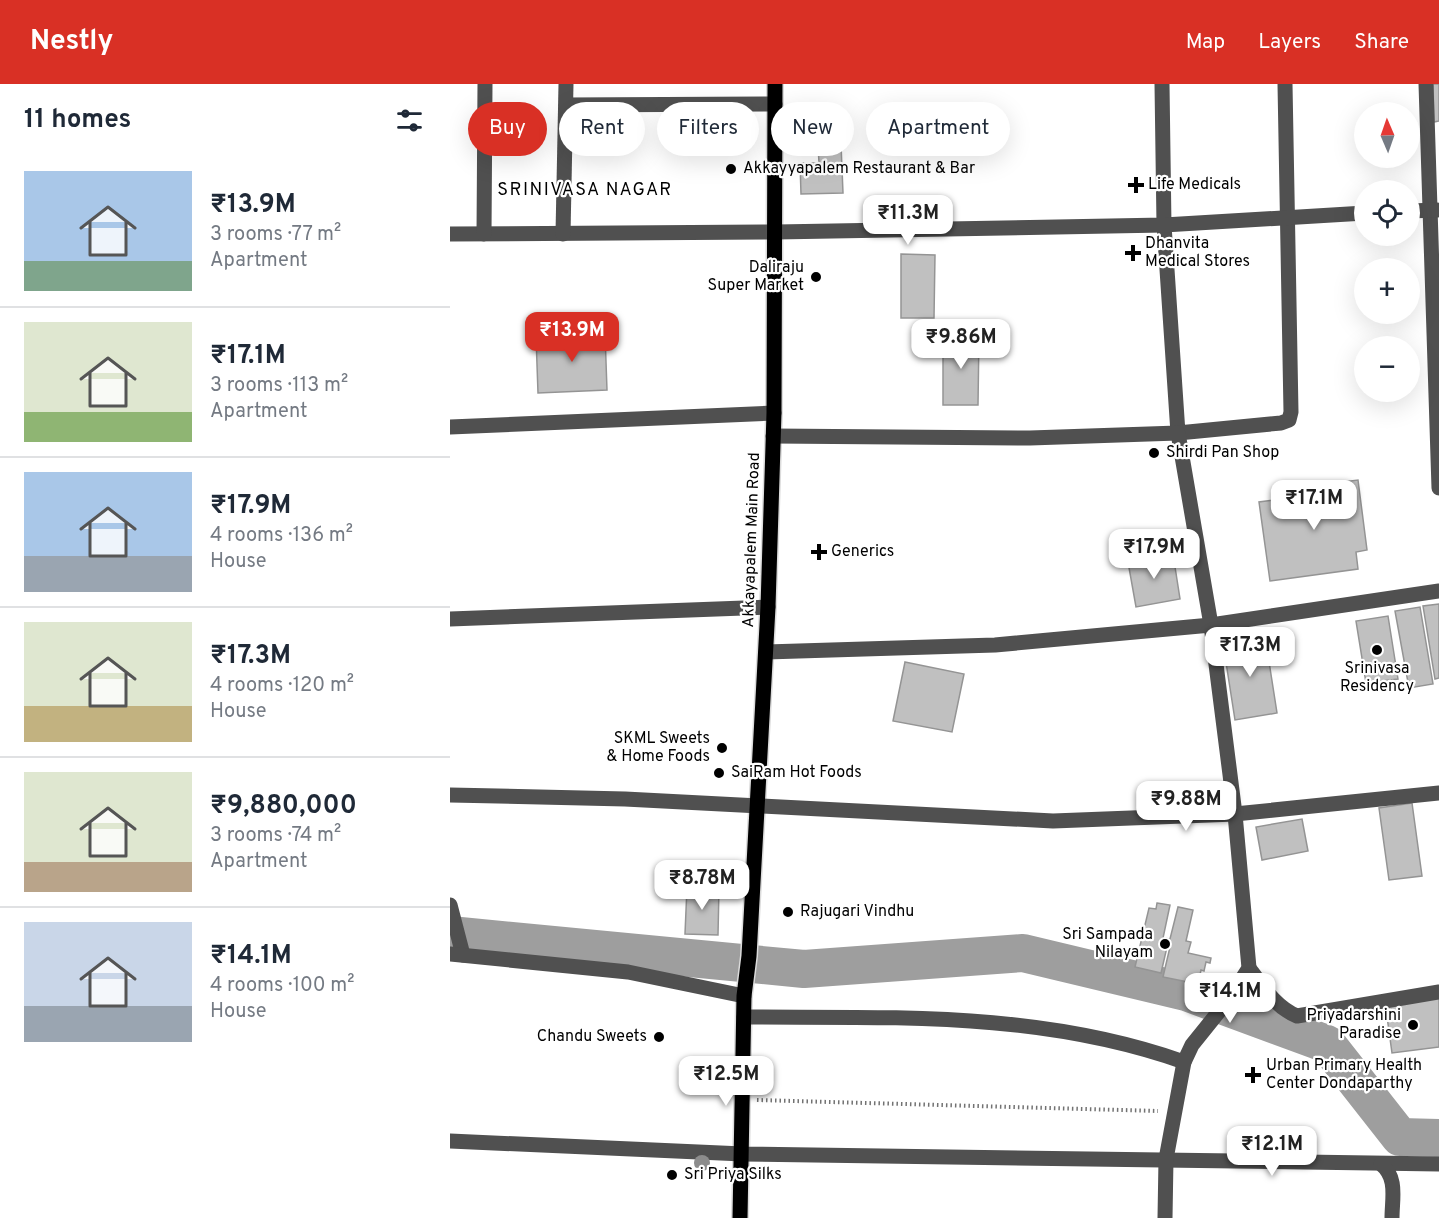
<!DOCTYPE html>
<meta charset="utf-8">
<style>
body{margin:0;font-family:Overpass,sans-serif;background:#f6f6f7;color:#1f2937;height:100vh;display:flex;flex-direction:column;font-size:22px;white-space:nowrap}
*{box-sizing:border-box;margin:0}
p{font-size:20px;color:#747a83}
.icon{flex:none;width:33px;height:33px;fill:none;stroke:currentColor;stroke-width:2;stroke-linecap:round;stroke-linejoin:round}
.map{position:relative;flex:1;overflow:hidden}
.sheet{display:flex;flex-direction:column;background:#fff;width:450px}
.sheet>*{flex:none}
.banner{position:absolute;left:18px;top:18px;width:570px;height:54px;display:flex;gap:12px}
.needle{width:39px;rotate:358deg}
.tools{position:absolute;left:904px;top:18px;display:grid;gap:12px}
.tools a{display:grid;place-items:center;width:66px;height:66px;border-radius:50%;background:#fff;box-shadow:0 6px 24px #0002;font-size:30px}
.price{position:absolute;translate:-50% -51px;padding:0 14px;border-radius:12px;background:#fff;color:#222;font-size:20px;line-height:39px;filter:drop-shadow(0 2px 3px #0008)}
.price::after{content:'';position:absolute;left:50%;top:36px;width:18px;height:14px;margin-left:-9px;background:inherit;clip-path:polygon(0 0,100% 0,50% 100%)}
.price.active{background:#d93025;color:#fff}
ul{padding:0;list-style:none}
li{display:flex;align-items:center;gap:18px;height:150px;padding:0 24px}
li+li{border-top:2px solid #e0e1e3}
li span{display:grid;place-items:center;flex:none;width:168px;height:120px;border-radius:0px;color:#555}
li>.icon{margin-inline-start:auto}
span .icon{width:72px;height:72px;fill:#fffc;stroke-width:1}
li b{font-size:26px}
h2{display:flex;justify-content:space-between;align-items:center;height:72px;padding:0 24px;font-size:26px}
.tag{padding:0 21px;border-radius:27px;background:#fff;box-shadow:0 6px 24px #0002;font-size:21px;line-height:54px}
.tag.active{background:#d93025;color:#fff}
header{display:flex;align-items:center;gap:36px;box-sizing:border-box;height:84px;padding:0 30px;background:#d93025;color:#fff}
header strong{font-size:28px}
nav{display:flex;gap:33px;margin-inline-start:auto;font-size:21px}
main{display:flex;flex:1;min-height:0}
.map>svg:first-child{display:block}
</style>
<header>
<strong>Nestly</strong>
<nav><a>Map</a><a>Layers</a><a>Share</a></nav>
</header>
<main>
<section class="sheet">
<h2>11 homes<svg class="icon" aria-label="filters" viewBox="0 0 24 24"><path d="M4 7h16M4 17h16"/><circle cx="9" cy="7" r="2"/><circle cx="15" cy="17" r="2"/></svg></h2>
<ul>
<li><span style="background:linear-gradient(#a9c7e8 75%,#7fa58c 0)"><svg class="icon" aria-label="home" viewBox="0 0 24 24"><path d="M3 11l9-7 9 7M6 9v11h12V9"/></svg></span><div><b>₹13.9M</b><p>3 rooms · 77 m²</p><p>Apartment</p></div></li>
<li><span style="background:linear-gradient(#dfe7d0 75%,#8fb573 0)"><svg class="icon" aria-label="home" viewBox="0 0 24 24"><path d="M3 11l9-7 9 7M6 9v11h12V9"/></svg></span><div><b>₹17.1M</b><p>3 rooms · 113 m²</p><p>Apartment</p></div></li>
<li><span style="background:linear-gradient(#a9c7e8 70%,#9aa5b1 0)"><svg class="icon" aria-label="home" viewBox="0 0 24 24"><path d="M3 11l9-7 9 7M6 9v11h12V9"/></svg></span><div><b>₹17.9M</b><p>4 rooms · 136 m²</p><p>House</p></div></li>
<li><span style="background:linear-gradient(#dfe7d0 70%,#c2b280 0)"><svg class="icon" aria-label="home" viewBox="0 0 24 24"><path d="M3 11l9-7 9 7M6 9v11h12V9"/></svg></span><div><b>₹17.3M</b><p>4 rooms · 120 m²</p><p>House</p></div></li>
<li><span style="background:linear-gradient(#dfe7d0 75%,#b9a48a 0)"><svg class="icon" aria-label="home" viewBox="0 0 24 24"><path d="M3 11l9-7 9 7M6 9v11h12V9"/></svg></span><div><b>₹9,880,000</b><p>3 rooms · 74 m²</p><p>Apartment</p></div></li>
<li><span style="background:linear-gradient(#c9d6e8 70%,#9aa5b1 0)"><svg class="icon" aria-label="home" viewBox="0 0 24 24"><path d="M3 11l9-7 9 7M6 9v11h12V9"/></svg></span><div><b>₹14.1M</b><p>4 rooms · 100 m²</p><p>House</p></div></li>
</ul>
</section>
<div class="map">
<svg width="989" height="1134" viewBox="0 0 989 1134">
<rect width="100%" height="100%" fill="#fff"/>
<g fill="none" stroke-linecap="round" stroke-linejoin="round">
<!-- river -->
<polyline stroke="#9e9e9e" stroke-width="38" points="0,851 354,885 573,869 736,908 877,960 950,1053 989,1054"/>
</g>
<!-- building -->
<g fill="#c0c0c0" stroke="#949494" stroke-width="1.5">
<polygon points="983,0 989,0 989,37 984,38"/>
<polygon points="391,60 393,109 351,110 350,79 369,79 368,61"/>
<polygon points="451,170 485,171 484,234 451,234"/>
<polygon points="155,249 157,306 88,309 86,252"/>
<polygon points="493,251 529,251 528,321 493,321"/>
<polygon points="908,396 917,466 906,468 908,485 820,497 809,418 845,413 844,404"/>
<polygon points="723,470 730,515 686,523 678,478"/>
<polygon points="989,520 989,594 985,595 973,522"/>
<polygon points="970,523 983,600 959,604 945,527"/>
<polygon points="938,532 948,595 916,599 906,537"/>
<polygon points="815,552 827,629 785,636 773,559"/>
<polygon points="455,578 514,590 502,648 443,637"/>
<polygon points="962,719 972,792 939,796 929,724"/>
<polygon points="852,735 858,767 812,776 806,743"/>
<polygon points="237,803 269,804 268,851 235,850"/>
<polygon points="707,819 720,821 713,854 720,855 728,823 743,826 736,857 741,858 738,869 761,874 760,879 756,878 754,887 751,886 748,900 713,893 720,863 717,863 711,889 685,883 699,824 706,825"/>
<polygon points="989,911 989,963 942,969 935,918"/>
</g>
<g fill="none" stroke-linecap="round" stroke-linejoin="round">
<defs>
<polyline id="major" points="290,1134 294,912 299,872 318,523 324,329 325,0"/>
</defs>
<!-- major casing -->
<use href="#major" stroke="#dbdbdb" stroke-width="18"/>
<!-- path -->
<polyline stroke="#727272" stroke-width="4" stroke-dasharray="1.5 3" stroke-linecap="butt" points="307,1016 708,1027"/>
<!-- minor -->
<g stroke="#505050" stroke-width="15">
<polyline points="712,0 714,141 728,349 831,339 839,336 841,328 835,0"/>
<polyline points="976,0 989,404"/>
<polyline points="116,21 325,20"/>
<polyline points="960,127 987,126"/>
<polyline points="0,150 326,148 714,141 915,129"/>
<polyline points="34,150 35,0"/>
<polyline points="113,150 116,0"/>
<polyline points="0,343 324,329"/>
<polyline points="323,352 580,354 728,349 761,541 989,507"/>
<polyline points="0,535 318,523"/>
<polyline points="0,711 175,715 603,737 785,730 761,541 545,561 316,568"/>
<polyline points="0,821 13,871"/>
<polyline points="0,870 178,888 294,912"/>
<path d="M799 884C813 902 825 923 847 932L989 908"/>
<path d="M294 933C444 934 590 927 734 978"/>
<polyline points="0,1057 293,1070 989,1080"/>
<path d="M931 1080C948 1094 942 1114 942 1134"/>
<polyline points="715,1134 716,1075 734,978 742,961 779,915 799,884 785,730 989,709"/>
</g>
<!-- major -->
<use href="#major" stroke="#000" stroke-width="15"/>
</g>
<!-- trees -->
<circle fill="#8c8c8c" cx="252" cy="1079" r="8"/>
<!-- markers -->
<g fill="#000" stroke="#fff" stroke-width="2">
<circle cx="281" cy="85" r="6"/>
<path d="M683 92h6v6h6v6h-6v6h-6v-6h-6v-6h6z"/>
<path d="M680 160h6v6h6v6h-6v6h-6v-6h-6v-6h6z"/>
<circle cx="366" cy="193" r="6"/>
<circle cx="704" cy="369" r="6"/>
<path d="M366 459h6v6h6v6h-6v6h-6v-6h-6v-6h6z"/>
<circle cx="927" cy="566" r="6"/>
<circle cx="272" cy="664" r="6"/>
<circle cx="269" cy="689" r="6"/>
<circle cx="338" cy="828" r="6"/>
<circle cx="715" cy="860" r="6"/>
<circle cx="963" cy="941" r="6"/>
<circle cx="209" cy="953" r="6"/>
<path d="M800 982h6v6h6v6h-6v6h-6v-6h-6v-6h6z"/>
<circle cx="222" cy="1091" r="6"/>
</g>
<g text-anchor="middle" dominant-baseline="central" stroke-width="4.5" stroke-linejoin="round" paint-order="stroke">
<!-- poi labels -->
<g font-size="16" fill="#000" stroke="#fff" text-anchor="start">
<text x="293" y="85">Akkayyapalem Restaurant &amp; Bar</text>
<text x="698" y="101">Life Medicals</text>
<text x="695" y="160">Dhanvita<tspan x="695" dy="18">Medical Stores</tspan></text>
<text x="354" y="184" text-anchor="end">Daliraju<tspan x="354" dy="18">Super Market</tspan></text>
<text x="716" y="369">Shirdi Pan Shop</text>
<text x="381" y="468">Generics</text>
<text x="927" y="585" text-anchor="middle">Srinivasa<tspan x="927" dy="18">Residency</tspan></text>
<text x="260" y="655" text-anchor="end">SKML Sweets<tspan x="260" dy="18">&amp; Home Foods</tspan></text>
<text x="281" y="689">SaiRam Hot Foods</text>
<text x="350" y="828">Rajugari Vindhu</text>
<text x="703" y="851" text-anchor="end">Sri Sampada<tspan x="703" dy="18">Nilayam</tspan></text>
<text x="951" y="932" text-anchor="end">Priyadarshini<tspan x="951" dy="18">Paradise</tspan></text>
<text x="197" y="953" text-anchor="end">Chandu Sweets</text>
<text x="816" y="982">Urban Primary Health<tspan x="816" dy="18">Center Dondaparthy</tspan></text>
<text x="234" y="1091">Sri Priya Silks</text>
</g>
<!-- street labels -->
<g font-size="16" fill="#000" stroke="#fff">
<text transform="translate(302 456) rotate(-88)">Akkayapalem Main Road</text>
</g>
<!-- neighbourhood labels -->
<g font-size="18" letter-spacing="1.5" fill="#000" stroke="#fff">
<text x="135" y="106">SRINIVASA NAGAR</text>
</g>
</g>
</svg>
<div class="tools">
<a><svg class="needle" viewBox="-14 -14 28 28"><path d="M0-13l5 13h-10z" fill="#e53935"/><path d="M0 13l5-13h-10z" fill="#747a83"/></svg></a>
<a><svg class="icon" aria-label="locate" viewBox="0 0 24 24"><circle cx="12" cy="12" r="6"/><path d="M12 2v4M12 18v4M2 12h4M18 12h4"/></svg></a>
<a>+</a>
<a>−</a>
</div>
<b class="price" style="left:458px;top:162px">₹11.3M</b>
<b class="price active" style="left:122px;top:279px">₹13.9M</b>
<b class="price" style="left:511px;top:286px">₹9.86M</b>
<b class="price" style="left:864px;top:447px">₹17.1M</b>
<b class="price" style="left:704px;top:496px">₹17.9M</b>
<b class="price" style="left:800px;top:594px">₹17.3M</b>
<b class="price" style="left:736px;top:748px">₹9.88M</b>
<b class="price" style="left:252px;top:827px">₹8.78M</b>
<b class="price" style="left:780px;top:940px">₹14.1M</b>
<b class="price" style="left:276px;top:1023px">₹12.5M</b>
<b class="price" style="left:822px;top:1093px">₹12.1M</b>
<div class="banner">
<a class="tag active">Buy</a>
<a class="tag">Rent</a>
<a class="tag">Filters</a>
<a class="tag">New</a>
<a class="tag">Apartment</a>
</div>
</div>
</main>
